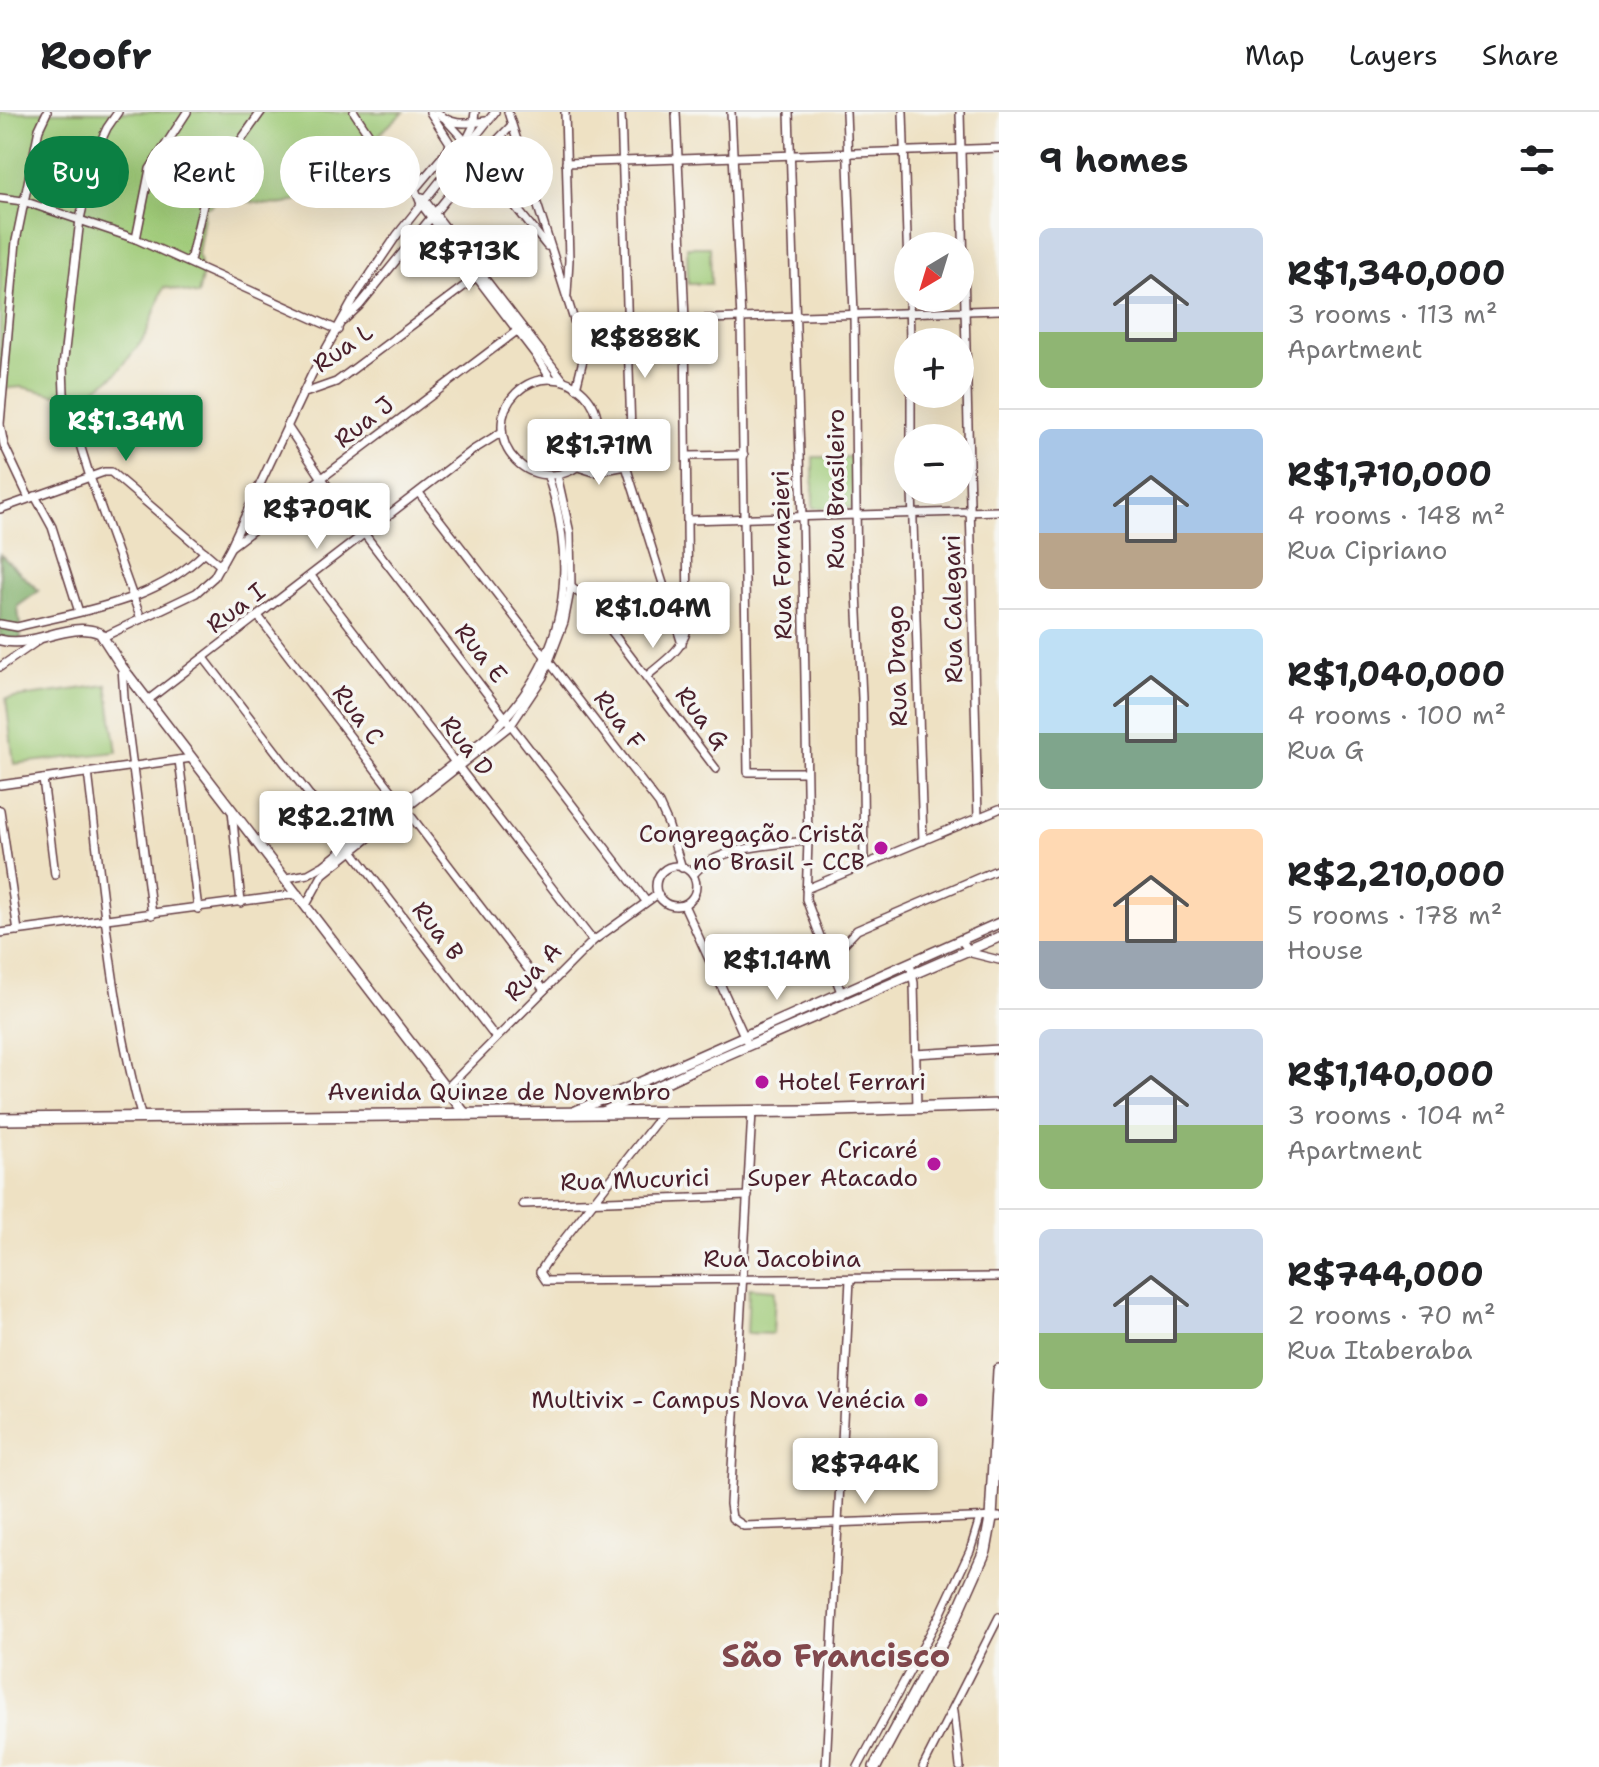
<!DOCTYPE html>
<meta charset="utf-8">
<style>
body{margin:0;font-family:"Shantell Sans",sans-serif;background:#f2f2f2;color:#202124;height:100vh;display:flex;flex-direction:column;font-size:30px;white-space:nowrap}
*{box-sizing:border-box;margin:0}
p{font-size:26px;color:#757577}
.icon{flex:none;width:44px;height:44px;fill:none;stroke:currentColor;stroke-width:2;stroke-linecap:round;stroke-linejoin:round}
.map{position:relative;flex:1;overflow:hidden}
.details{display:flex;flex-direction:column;background:#fff;width:600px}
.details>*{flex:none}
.guide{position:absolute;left:24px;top:24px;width:760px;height:72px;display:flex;gap:16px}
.needle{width:52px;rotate:218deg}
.controls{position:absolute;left:894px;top:120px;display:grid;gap:16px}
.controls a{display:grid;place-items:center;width:80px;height:80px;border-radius:50%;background:#fff;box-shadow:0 8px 32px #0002;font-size:40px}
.price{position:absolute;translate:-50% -68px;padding:0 18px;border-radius:8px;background:#fff;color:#222;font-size:26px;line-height:52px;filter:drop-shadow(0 2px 4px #0008)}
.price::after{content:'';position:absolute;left:50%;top:48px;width:24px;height:18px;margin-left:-12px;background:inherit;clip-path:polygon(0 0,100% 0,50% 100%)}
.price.selected{background:#0b8043;color:#fff}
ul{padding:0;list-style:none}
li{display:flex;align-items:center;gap:24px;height:200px;padding:0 40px}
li+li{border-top:2px solid #e0e0e0}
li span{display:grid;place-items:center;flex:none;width:224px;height:160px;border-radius:12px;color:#555}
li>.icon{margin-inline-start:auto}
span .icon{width:96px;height:96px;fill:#fffc;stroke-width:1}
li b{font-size:34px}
h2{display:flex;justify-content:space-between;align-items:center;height:96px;padding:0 40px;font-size:34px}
.tag{padding:0 28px;border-radius:36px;background:#fff;box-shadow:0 8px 32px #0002;font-size:28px;line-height:72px}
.tag.selected{background:#0b8043;color:#fff}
header{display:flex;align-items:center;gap:48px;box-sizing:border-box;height:112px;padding:0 40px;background:#fff;border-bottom:2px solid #e0e0e0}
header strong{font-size:38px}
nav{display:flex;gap:44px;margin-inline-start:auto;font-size:28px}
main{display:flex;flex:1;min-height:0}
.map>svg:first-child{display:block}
</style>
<header>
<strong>Roofr</strong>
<nav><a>Map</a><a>Layers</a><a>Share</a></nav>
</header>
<main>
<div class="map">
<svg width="999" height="1655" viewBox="0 0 999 1655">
<rect width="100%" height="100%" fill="#f6f6f2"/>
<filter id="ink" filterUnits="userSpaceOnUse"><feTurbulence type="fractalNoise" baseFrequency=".0125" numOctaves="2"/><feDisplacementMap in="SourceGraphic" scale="16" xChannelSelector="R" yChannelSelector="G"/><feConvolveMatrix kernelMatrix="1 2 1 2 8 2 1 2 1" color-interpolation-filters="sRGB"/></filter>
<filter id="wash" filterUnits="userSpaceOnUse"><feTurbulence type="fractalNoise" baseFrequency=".006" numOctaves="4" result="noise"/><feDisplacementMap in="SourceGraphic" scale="32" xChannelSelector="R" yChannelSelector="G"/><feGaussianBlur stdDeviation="1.8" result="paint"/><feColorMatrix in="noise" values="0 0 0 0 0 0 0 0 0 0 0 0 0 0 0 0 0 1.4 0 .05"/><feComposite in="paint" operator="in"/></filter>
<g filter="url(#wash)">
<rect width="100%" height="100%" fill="#eee1c3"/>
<!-- green -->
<g fill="#9fca77" stroke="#747451" stroke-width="2">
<path d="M0 0H404C370 28 334 74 292 90 275 97 241 88 223 85L205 97 198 142 202 165 198 183 164 175 145 225 116 262 87 283 65 285 22 275 0 277Z"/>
<polygon points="687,135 710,135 711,172 688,172"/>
<rect x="813" y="345" width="43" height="51"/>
<polygon points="107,573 117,640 14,652 6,587"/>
<polygon points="749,1176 775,1178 773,1222 747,1221"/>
</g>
<!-- forest -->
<path fill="#7fae68" stroke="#64664a" stroke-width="2" d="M0 442 39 479 18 494C18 506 23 519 20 530H0Z"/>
</g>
<g filter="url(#ink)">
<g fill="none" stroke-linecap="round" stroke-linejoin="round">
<defs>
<g id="minor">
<polyline points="118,0 107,16 95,42 80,107 63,255 64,281 90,365 141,507"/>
<polyline points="354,0 387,50 415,77 421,92 535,242 551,267"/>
<path d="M437 0C451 15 468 11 486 9"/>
<polyline points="508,0 580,227 583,248 576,276"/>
<polyline points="565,0 569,148 567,182"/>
<polyline points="621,0 631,321 626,354 682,532"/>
<polyline points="731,0 741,208 748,660 806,660"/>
<polyline points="789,0 802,405 808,729 806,787 842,883"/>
<polyline points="846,0 854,202 857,480 862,586 864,753"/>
<polyline points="903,0 908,157"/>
<polyline points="960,0 978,706"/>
<polyline points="447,9 468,32"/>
<polyline points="467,27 473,15 475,0"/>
<polyline points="478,48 547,134"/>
<polyline points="566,51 999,36"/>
<polyline points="415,77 448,38 450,31 430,0"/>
<polyline points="422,85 563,268"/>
<polyline points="0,86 23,89 136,127 338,218"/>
<polyline points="136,127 150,57 187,0"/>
<polyline points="190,149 207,76 261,0"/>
<polyline points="909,186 910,230"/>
<polyline points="343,209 359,194 478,48 511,14"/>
<polyline points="575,211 999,198"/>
<circle cx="550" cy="315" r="48"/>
<polyline points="302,282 336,270 479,163"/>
<polyline points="911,282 911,326"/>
<polyline points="0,312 16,129 39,17 47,0"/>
<polyline points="0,313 4,333 29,386"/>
<polyline points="287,314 323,368 646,789"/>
<polyline points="688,344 744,343"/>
<polyline points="578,355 594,360 626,354"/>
<polyline points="912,378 923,729"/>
<polyline points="419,381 659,692 668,712 682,756"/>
<polyline points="35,384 52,415 79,500"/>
<polyline points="0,397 104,360 111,360 221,454"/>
<polyline points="688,408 999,399"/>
<polyline points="232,434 522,215"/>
<polyline points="311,464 593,829"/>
<polyline points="567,472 587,487 716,657"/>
<polyline points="258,504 544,878"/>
<path d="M0 512 17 515C84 498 154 491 205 440"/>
<polyline points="103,525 196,481 214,465 230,436 312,262 355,185 397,123 495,0"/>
<polyline points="204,546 496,926"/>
<polyline points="0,555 39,528"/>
<polyline points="122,555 124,586 152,803"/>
<path d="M646 565C665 548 686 537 688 510L685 209 676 0"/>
<polyline points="148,588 473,338 502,320"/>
<polyline points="179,648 198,797"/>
<path d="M88 660C102 775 111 894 142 1007"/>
<polyline points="43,667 55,763"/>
<polyline points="0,673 192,646"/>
<polyline points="0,698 18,819"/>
<polyline points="232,698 241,791"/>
<circle cx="676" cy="774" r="20"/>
<path d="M693 763C715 735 775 732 808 729"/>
<path d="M286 766 308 762 324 753 483 628C564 555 581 465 548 364"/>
<polyline points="806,777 999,697"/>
<polyline points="306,793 323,762 511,613 543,565 564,510 571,474 570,421 557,363"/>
<polyline points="684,793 746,928"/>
<polyline points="0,821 298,782"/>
<polyline points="961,828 971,841 999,848"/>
<polyline points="829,847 857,818 999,757"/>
<polyline points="910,851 914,871 917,996"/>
<polyline points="915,942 999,937"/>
<polyline points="446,977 593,829 658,782"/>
<polyline points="752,1000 730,1392 732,1406 744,1414 999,1405"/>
<polyline points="663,1001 547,1149 540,1160 546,1169 999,1165"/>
<polyline points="523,1092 748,1084"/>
<polyline points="954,1599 960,1655"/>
<polyline points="826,1655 850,1167"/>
<polyline points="858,1655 941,1501 970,1439 980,1406"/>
<polyline points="923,1655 999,1505"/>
</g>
<g id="tertiary">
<path d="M0 528C36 537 67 508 100 521L122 555 466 1003"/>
<polyline points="603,1000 694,957 999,825"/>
<polyline points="571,1001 999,811"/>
</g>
<g id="primary">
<polyline points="0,1007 805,999 999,993"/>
<polyline points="875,1655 957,1502 985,1439 991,1406 999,1258"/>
</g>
</defs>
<!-- minor casing -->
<use href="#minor" stroke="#633c42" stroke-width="10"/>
<!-- tertiary casing -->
<use href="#tertiary" stroke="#633c42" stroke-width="12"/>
<!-- primary casing -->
<use href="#primary" stroke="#633c42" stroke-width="14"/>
<!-- minor -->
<use href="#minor" stroke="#fff" stroke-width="7"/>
<!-- tertiary -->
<use href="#tertiary" stroke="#fff" stroke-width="9"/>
<!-- primary -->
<use href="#primary" stroke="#fff" stroke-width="11"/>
</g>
</g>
<!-- markers -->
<g fill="#b5179e" stroke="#f6f6f2" stroke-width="3">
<circle cx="881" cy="736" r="8"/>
<circle cx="762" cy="970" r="8"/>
<circle cx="934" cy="1052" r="8"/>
<circle cx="921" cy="1288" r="8"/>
</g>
<g text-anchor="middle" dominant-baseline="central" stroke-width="7" stroke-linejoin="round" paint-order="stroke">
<!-- street labels -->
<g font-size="24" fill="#4a1f2b" stroke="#f6f6f2">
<text transform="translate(343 236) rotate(-35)">Rua L</text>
<text transform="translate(364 310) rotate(-38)">Rua J</text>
<text transform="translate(836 377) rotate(-90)">Rua Brasileiro</text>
<text transform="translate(782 443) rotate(-91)">Rua Fornazieri</text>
<text transform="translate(236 496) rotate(-37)">Rua I</text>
<text transform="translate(953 497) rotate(-91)">Rua Calegari</text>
<text transform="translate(481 541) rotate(52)">Rua E</text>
<text transform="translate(897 554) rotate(-92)">Rua Drago</text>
<text transform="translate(358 603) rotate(53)">Rua C</text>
<text transform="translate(702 606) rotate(53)">Rua G</text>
<text transform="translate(619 608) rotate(53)">Rua F</text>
<text transform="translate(467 634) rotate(52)">Rua D</text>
<text transform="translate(438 819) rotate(52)">Rua B</text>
<text transform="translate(533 860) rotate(-46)">Rua A</text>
<text x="499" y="980">Avenida Quinze de Novembro</text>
<text transform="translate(635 1068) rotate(-2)">Rua Mucurici</text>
<text x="782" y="1147">Rua Jacobina</text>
</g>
<!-- poi labels -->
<g font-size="24" fill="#4a1f2b" stroke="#f6f6f2" text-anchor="end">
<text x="865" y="722">Congregação Cristã<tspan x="865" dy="28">no Brasil - CCB</tspan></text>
<text x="778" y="970" text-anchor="start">Hotel Ferrari</text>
<text x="918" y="1038">Cricaré<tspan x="918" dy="28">Super Atacado</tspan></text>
<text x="905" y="1288">Multivix - Campus Nova Venécia</text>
</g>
<!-- district labels -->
<g font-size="32" font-weight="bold" fill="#81484d" stroke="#f6f6f2">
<text x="836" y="1543">São Francisco</text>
</g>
</g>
</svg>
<div class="controls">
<a><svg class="needle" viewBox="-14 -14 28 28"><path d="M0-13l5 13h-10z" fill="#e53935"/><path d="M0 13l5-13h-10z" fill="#757577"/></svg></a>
<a>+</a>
<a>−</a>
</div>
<b class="price" style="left:469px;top:181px">R$713K</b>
<b class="price" style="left:645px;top:268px">R$888K</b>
<b class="price selected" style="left:126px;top:351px">R$1.34M</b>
<b class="price" style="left:599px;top:375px">R$1.71M</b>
<b class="price" style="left:317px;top:439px">R$709K</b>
<b class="price" style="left:653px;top:538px">R$1.04M</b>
<b class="price" style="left:336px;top:747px">R$2.21M</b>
<b class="price" style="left:777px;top:890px">R$1.14M</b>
<b class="price" style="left:865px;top:1394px">R$744K</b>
<div class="guide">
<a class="tag selected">Buy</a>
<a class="tag">Rent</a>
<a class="tag">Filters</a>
<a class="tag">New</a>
</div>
</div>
<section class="details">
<h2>9 homes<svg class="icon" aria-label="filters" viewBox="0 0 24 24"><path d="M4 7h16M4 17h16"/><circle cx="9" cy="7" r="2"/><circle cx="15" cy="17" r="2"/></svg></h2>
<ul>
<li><span style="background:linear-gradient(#c9d6e8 65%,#8fb573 0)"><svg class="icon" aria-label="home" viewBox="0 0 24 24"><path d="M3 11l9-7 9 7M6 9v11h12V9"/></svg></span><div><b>R$1,340,000</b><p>3 rooms · 113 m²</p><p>Apartment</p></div></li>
<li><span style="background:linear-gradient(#a9c7e8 65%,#b9a48a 0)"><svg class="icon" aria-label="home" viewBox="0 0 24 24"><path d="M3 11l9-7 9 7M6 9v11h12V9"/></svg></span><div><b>R$1,710,000</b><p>4 rooms · 148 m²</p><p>Rua Cipriano</p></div></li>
<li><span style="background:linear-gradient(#bfe0f5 65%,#7fa58c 0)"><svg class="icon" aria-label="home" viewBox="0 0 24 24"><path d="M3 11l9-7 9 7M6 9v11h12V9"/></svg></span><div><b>R$1,040,000</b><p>4 rooms · 100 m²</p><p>Rua G</p></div></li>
<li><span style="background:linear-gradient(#ffd9b3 70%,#9aa5b1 0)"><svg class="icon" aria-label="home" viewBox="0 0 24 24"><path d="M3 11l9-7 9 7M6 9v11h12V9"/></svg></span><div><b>R$2,210,000</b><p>5 rooms · 178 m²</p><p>House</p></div></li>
<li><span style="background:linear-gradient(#c9d6e8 60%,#8fb573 0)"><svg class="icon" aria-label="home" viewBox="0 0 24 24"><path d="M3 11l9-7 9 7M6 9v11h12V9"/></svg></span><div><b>R$1,140,000</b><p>3 rooms · 104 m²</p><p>Apartment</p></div></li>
<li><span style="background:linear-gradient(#c9d6e8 65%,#8fb573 0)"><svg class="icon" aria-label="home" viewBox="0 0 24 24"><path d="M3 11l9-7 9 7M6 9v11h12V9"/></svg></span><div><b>R$744,000</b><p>2 rooms · 70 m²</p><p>Rua Itaberaba</p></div></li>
</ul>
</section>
</main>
